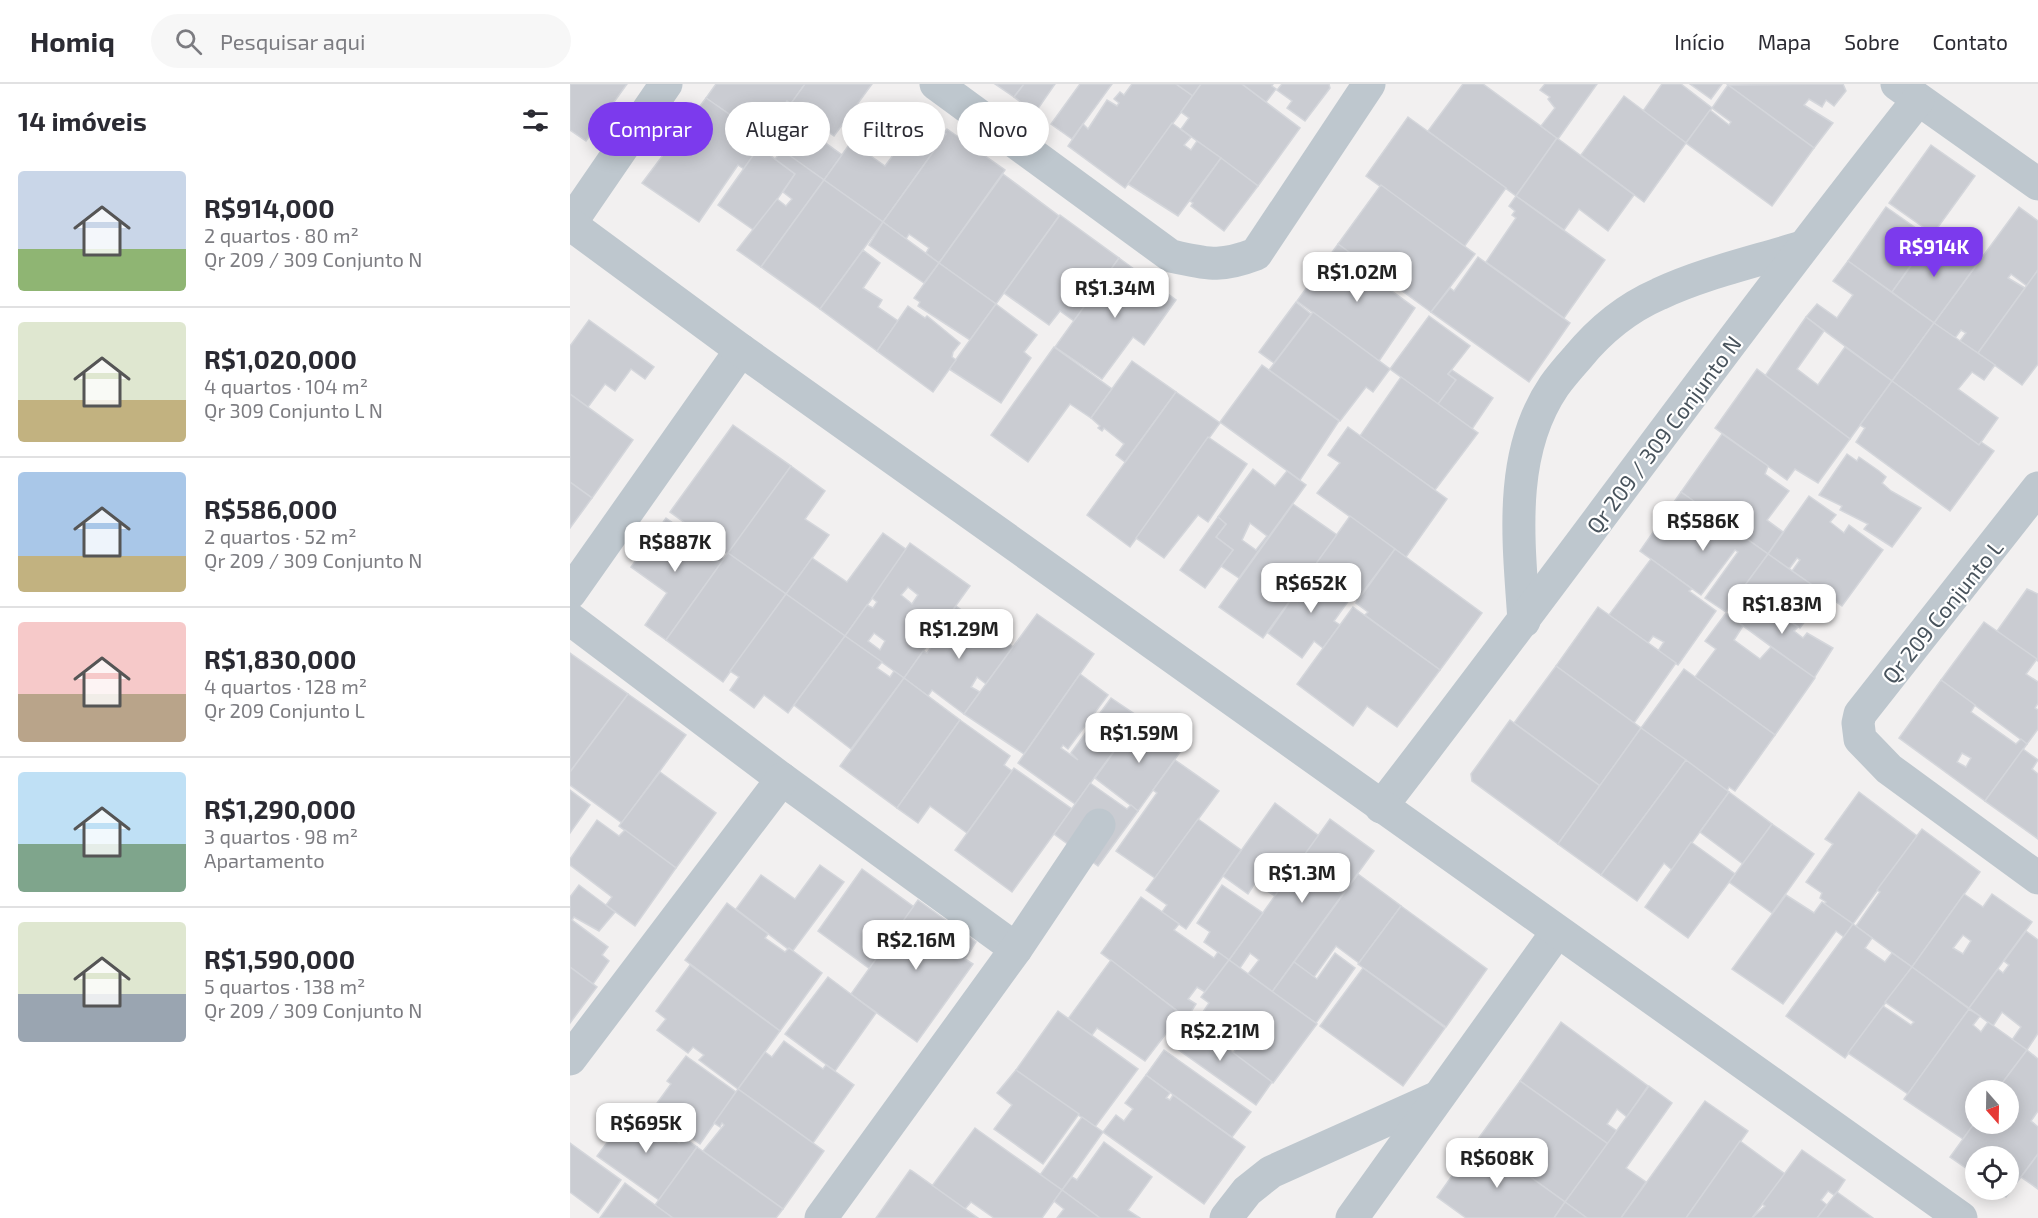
<!DOCTYPE html>
<html lang="pt">
<meta charset="utf-8">
<style>
body{margin:0;font-family:"Exo 2",sans-serif;background:#f7f7f7;color:#2b2b33;height:100vh;display:flex;flex-direction:column;font-size:22px;white-space:nowrap}
*{box-sizing:border-box;margin:0}
p{font-size:20px;color:#7c7c81}
.icon{flex:none;width:33px;height:33px;fill:none;stroke:currentColor;stroke-width:2;stroke-linecap:round;stroke-linejoin:round}
.map{position:relative;flex:1;overflow:hidden}
.side{display:flex;flex-direction:column;background:#fff;width:570px}
.side>*{flex:none}
.banner{position:absolute;left:18px;top:18px;width:570px;height:54px;display:flex;gap:12px}
.needle{width:39px;rotate:160deg}
.fabs{position:absolute;left:1395px;top:996px;display:grid;gap:12px}
.fabs a{display:grid;place-items:center;width:54px;height:54px;border-radius:50%;background:#fff;box-shadow:0 3px 15px #0003;font-size:30px}
.price{position:absolute;translate:-50% -51px;padding:0 14px;border-radius:12px;background:#fff;color:#222;font-size:20px;line-height:39px;filter:drop-shadow(0 2px 3px #0008)}
.price::after{content:'';position:absolute;left:50%;top:36px;width:18px;height:14px;margin-left:-9px;background:inherit;clip-path:polygon(0 0,100% 0,50% 100%)}
.price.active{background:#7c3aed;color:#fff}
ul{padding:0;list-style:none}
li{display:flex;align-items:center;gap:18px;height:150px;padding:0 18px}
li+li{border-top:2px solid #e1e1e2}
li span{display:grid;place-items:center;flex:none;width:168px;height:120px;border-radius:6px;color:#555}
li>.icon{margin-inline-start:auto}
span .icon{width:72px;height:72px;fill:#fffc;stroke-width:1}
li b{font-size:26px}
h2{display:flex;justify-content:space-between;align-items:center;height:72px;padding:0 18px;font-size:26px}
.tag{padding:0 21px;border-radius:27px;background:#fff;box-shadow:0 3px 15px #0003;font-size:21px;line-height:54px}
.tag.active{background:#7c3aed;color:#fff}
header{display:flex;align-items:center;gap:36px;box-sizing:border-box;height:84px;padding:0 30px;background:#fff;border-bottom:2px solid #e1e1e2}
header strong{font-size:28px}
nav{display:flex;gap:33px;margin-inline-start:auto;font-size:21px}
.search{width:420px;height:54px;background:#f7f7f7;display:flex;align-items:center;gap:15px;box-sizing:border-box;padding:0 21px;border-radius:33px;color:#7c7c81;font-size:22px}
main{display:flex;flex:1;min-height:0}
.map>svg:first-child{display:block}
</style>
<header>
<strong>Homiq</strong>
<div class="search"><svg class="icon" aria-label="search" viewBox="0 0 24 24"><circle cx="10" cy="10" r="6"/><path d="M15 15l6 6"/></svg>Pesquisar aqui</div>
<nav><a>Início</a><a>Mapa</a><a>Sobre</a><a>Contato</a></nav>
</header>
<main>
<section class="side">
<h2>14 imóveis<svg class="icon" aria-label="filters" viewBox="0 0 24 24"><path d="M4 7h16M4 17h16"/><circle cx="9" cy="7" r="2"/><circle cx="15" cy="17" r="2"/></svg></h2>
<ul>
<li><span style="background:linear-gradient(#c9d6e8 65%,#8fb573 0)"><svg class="icon" aria-label="home" viewBox="0 0 24 24"><path d="M3 11l9-7 9 7M6 9v11h12V9"/></svg></span><div><b>R$914,000</b><p>2 quartos · 80 m²</p><p>Qr 209 / 309 Conjunto N</p></div></li>
<li><span style="background:linear-gradient(#dfe7d0 65%,#c2b280 0)"><svg class="icon" aria-label="home" viewBox="0 0 24 24"><path d="M3 11l9-7 9 7M6 9v11h12V9"/></svg></span><div><b>R$1,020,000</b><p>4 quartos · 104 m²</p><p>Qr 309 Conjunto L N</p></div></li>
<li><span style="background:linear-gradient(#a9c7e8 70%,#c2b280 0)"><svg class="icon" aria-label="home" viewBox="0 0 24 24"><path d="M3 11l9-7 9 7M6 9v11h12V9"/></svg></span><div><b>R$586,000</b><p>2 quartos · 52 m²</p><p>Qr 209 / 309 Conjunto N</p></div></li>
<li><span style="background:linear-gradient(#f6c9c9 60%,#b9a48a 0)"><svg class="icon" aria-label="home" viewBox="0 0 24 24"><path d="M3 11l9-7 9 7M6 9v11h12V9"/></svg></span><div><b>R$1,830,000</b><p>4 quartos · 128 m²</p><p>Qr 209 Conjunto L</p></div></li>
<li><span style="background:linear-gradient(#bfe0f5 60%,#7fa58c 0)"><svg class="icon" aria-label="home" viewBox="0 0 24 24"><path d="M3 11l9-7 9 7M6 9v11h12V9"/></svg></span><div><b>R$1,290,000</b><p>3 quartos · 98 m²</p><p>Apartamento</p></div></li>
<li><span style="background:linear-gradient(#dfe7d0 60%,#9aa5b1 0)"><svg class="icon" aria-label="home" viewBox="0 0 24 24"><path d="M3 11l9-7 9 7M6 9v11h12V9"/></svg></span><div><b>R$1,590,000</b><p>5 quartos · 138 m²</p><p>Qr 209 / 309 Conjunto N</p></div></li>
</ul>
</section>
<div class="map">
<svg width="1468" height="1134" viewBox="0 0 1468 1134">
<rect width="100%" height="100%" fill="#f2f0f0"/>
<!-- building -->
<g fill="#caccd2" stroke="#d4d6db" stroke-width="1.5" fill-rule="evenodd">
<polygon points="0,0 57,0 16,57 0,46"/>
<polygon points="146,0 235,0 221,20 217,17 212,24 216,27 195,55 136,14"/>
<polygon points="235,0 302,0 264,52 248,41 242,49 272,71 254,96 195,55"/>
<polygon points="425,0 454,0 444,13"/>
<polygon points="454,0 485,0 465,29 444,13"/>
<polygon points="510,0 542,0 502,55 481,40"/>
<polygon points="562,0 606,0 623,12 555,104 498,62 513,40 518,45 537,16 547,22 549,19 544,15 550,8 554,11"/>
<polygon points="606,0 631,0 623,12"/>
<polygon points="631,0 672,0 730,44 688,102 611,45 619,34 611,28"/>
<polygon points="672,0 703,0 702,2 706,5 696,18"/>
<polygon points="712,0 759,0 760,4 735,37 717,24 722,17 707,6"/>
<polygon points="893,0 913,0 987,54 946,112 858,47"/>
<polygon points="975,0 1027,0 988,55 971,42 985,24 978,15 980,13 970,6"/>
<polygon points="1092,0 1111,0 1142,24 1116,59 1073,27"/>
<polygon points="1120,0 1152,0 1141,15"/>
<polygon points="1273,0 1276,7 1264,22 1256,16 1252,23 1239,15 1234,21 1263,39 1244,64 1158,1"/>
<polygon points="1158,1 1244,64 1202,122 1116,59 1140,26 1159,41 1161,38 1142,24"/>
<polygon points="1054,12 1116,59 1074,118 1011,71"/>
<polygon points="136,14 195,55 174,85 168,81 129,138 72,99"/>
<polygon points="838,33 936,104 894,163 796,92"/>
<polygon points="351,34 376,50 313,138 254,96 281,58 315,82"/>
<polygon points="602,39 621,53 614,61 621,66 627,57 651,74 608,132 558,100"/>
<polygon points="377,45 435,86 369,179 356,169 359,164 339,150 336,155 313,138 376,50 374,49"/>
<polygon points="987,54 1064,111 1038,147 1009,125 994,146 946,112"/>
<polygon points="1361,61 1405,92 1363,150 1319,119"/>
<polygon points="189,63 225,90 185,147 148,121"/>
<polygon points="212,66 254,96 191,183 167,166 207,115 216,122 222,115 213,108 225,90 205,75"/>
<polygon points="651,74 688,102 654,147 621,122 623,119 620,117"/>
<polygon points="433,90 489,132 426,220 369,179"/>
<polygon points="254,96 313,138 250,225 191,183"/>
<polygon points="811,101 905,170 861,228 768,160"/>
<polygon points="946,112 1035,176 994,234 916,178 946,134 942,131 945,127 939,122"/>
<polygon points="1316,123 1360,154 1322,208 1278,177"/>
<polygon points="1449,123 1468,137 1468,186 1457,202 1441,190 1438,194 1455,204 1408,269 1390,257 1396,249 1391,246 1385,254 1364,239"/>
<polygon points="490,131 549,174 504,237 490,227 479,241 434,209"/>
<polygon points="313,138 369,179 354,199 299,161"/>
<polygon points="1364,150 1407,180 1364,239 1322,208"/>
<polygon points="768,160 819,197 815,202 845,224 809,277 727,217"/>
<polygon points="293,166 310,179 293,204 312,216 308,223 328,237 307,267 250,225"/>
<polygon points="908,173 1000,239 959,298 861,228 880,204 884,207"/>
<polygon points="549,174 606,216 574,261 563,253 532,295 485,263"/>
<polygon points="1278,177 1364,239 1322,297 1236,233 1247,220 1267,234 1283,211 1263,197"/>
<polygon points="369,179 426,220 400,256 348,222 350,218 344,214"/>
<polygon points="1468,186 1468,280 1452,301 1408,269"/>
<polygon points="726,218 741,230 704,279 689,268"/>
<polygon points="426,220 467,251 454,268 461,274 431,319 379,285"/>
<polygon points="338,222 355,234 357,232 390,259 383,268 382,273 386,276 363,308 307,267"/>
<polygon points="743,228 820,285 803,308 796,303 770,337 699,286"/>
<polygon points="859,232 900,262 878,290 886,296 868,320 820,285"/>
<polygon points="1236,233 1254,247 1227,285 1248,301 1275,263 1322,297 1280,355 1195,292"/>
<polygon points="19,236 84,283 75,295 61,285 45,307 35,300 18,323 0,310 0,262"/>
<polygon points="1364,239 1425,281 1414,296 1402,288 1388,305 1428,334 1409,361 1322,297"/>
<polygon points="484,263 542,305 521,334 500,320 458,378 421,351"/>
<polygon points="562,277 606,308 555,378 546,371 554,360 534,344 532,347 528,344 530,342 521,334"/>
<polygon points="692,281 769,337 730,396 650,338"/>
<polygon points="1187,285 1280,355 1248,399 1225,385 1217,396 1145,344"/>
<polygon points="882,286 923,314 902,345 868,320 886,296 878,290"/>
<polygon points="831,293 908,349 865,406 790,352"/>
<polygon points="1322,297 1409,361 1411,358 1424,367 1380,427 1286,358 1295,344 1290,341"/>
<polygon points="606,308 650,339 560,463 517,431"/>
<polygon points="0,310 63,356 22,414 0,398"/>
<polygon points="163,341 221,382 158,470 100,428"/>
<polygon points="778,343 877,415 836,473 747,409 770,379 758,371"/>
<polygon points="1152,350 1198,382 1195,390 1219,407 1197,436 1213,448 1198,470 1111,408"/>
<polygon points="638,353 677,380 638,438 628,431 594,474 566,454"/>
<polygon points="1277,370 1287,377 1289,373 1309,387 1316,393 1312,399 1321,407 1351,424 1322,463 1294,445 1298,440 1270,426 1272,422 1249,411"/>
<polygon points="221,382 255,407 235,435 259,451 216,510 158,469"/>
<path d="M683 385 705 402 717 387 736 401 669 494 651 482 663 466 646 453 656 440 648 433ZM680 439 697 452 686 466 672 456Z"/>
<polygon points="0,398 22,414 0,444"/>
<polygon points="1111,408 1198,470 1156,528 1135,514 1168,468 1165,466 1131,511 1070,467"/>
<polygon points="1239,412 1266,431 1260,438 1274,449 1279,441 1313,466 1272,522 1222,487 1230,476 1227,474 1219,485 1198,470"/>
<polygon points="723,420 767,451 693,554 649,523"/>
<polygon points="780,432 825,465 787,516 743,484"/>
<polygon points="648,433 656,440 646,453 663,466 635,504 610,486"/>
<polygon points="96,434 154,475 96,556 75,541 97,509 61,483"/>
<polygon points="313,449 337,466 275,552 216,510 242,474 277,498"/>
<path d="M340 459 400 502 334 594 275 552 297 521 303 524 307 518 302 514ZM338 503 348 511 342 520 331 511ZM304 549 315 557 310 566 298 557Z"/>
<polygon points="825,465 912,529 870,586 795,531 798,528 786,519"/>
<polygon points="158,469 216,510 153,598 96,556"/>
<polygon points="1198,470 1255,510 1230,544 1178,509 1176,511 1170,508"/>
<polygon points="1081,475 1122,505 1119,507 1146,527 1108,581 1088,567 1094,558 1083,552 1078,559 1039,531"/>
<polygon points="743,484 782,512 764,537 770,541 753,564 744,557 732,574 698,549"/>
<polygon points="1457,505 1468,510 1468,577 1427,547"/>
<polygon points="1178,509 1228,543 1224,547 1233,554 1237,549 1263,564 1244,594 1161,533"/>
<polygon points="216,510 275,552 218,629 194,611 184,624 160,606 169,593 160,587"/>
<polygon points="386,522 443,563 416,600 407,593 401,603 410,608 394,630 362,606 358,612 334,594 353,567 357,569 369,552 366,550"/>
<polygon points="783,523 870,586 827,643 797,622 783,642 727,600"/>
<polygon points="1028,523 1106,579 1064,639 986,582"/>
<polygon points="1156,529 1173,542 1164,556 1190,575 1201,563 1245,594 1205,651 1125,593 1146,565 1135,557"/>
<polygon points="467,530 524,570 454,670 394,630"/>
<polygon points="1414,538 1467,575 1456,590 1468,598 1468,619 1465,624 1468,626 1468,645 1457,660 1371,596"/>
<polygon points="275,552 312,578 307,584 320,593 324,587 334,594 281,665 224,621"/>
<polygon points="0,569 58,610 0,688"/>
<polygon points="986,582 1071,644 1030,702 944,639"/>
<polygon points="1114,585 1205,651 1165,707 1159,703 1157,707 1071,644"/>
<polygon points="510,590 538,611 498,665 493,661 491,664 508,676 501,669 541,614 569,633 505,720 448,679"/>
<polygon points="334,594 390,636 327,724 270,682"/>
<path d="M1371 596 1405 621 1401 628 1446 660 1451 655 1457 660 1415 717 1329 654ZM1392 669 1401 674 1396 683 1387 678Z"/>
<polygon points="58,610 116,651 52,739 0,701 0,688"/>
<polygon points="569,633 613,664 568,727 525,694"/>
<polygon points="390,636 440,672 434,681 442,687 397,749 360,722 348,739 327,724"/>
<polygon points="940,636 1030,702 988,760 902,697 901,690"/>
<polygon points="1071,644 1116,676 1031,791 988,760"/>
<polygon points="1453,665 1468,676 1462,685 1468,690 1468,755 1415,717"/>
<polygon points="605,676 649,707 585,794 546,767 587,709 583,706"/>
<polygon points="1116,676 1159,708 1102,786 1094,779 1067,817 1031,791"/>
<polygon points="444,684 502,725 442,808 385,766"/>
<polygon points="90,688 146,729 106,784 49,742"/>
<polygon points="520,699 557,725 561,721 568,727 528,782 484,750"/>
<polygon points="0,706 20,721 0,749"/>
<polygon points="1159,708 1202,740 1173,780 1130,748"/>
<polygon points="1289,708 1347,752 1283,840 1254,820 1256,818 1250,814 1252,809 1236,798 1263,760 1255,755"/>
<polygon points="705,719 749,752 705,812 685,799 678,810 653,792"/>
<polygon points="628,735 671,766 616,845 592,828 597,821 576,806"/>
<polygon points="760,735 804,767 702,908 678,890 689,876 680,869 670,884 659,876"/>
<polygon points="27,736 49,752 55,746 106,784 65,842 36,821 42,813 0,781 0,775"/>
<polygon points="1202,740 1244,770 1202,829 1159,798"/>
<polygon points="1352,745 1410,788 1342,883 1286,842 1310,808 1307,806 1309,803"/>
<polygon points="1121,758 1165,790 1118,854 1075,823"/>
<polygon points="250,781 274,798 222,868 166,825 191,791 225,815"/>
<polygon points="292,785 344,823 300,885 248,847"/>
<polygon points="788,790 831,822 789,879 766,862 744,893 724,878"/>
<polygon points="9,801 45,828 29,847 4,833 2,836 38,863 32,871 39,877 23,900 0,883 0,813"/>
<polygon points="652,801 693,829 659,876 634,858 640,848 627,839"/>
<path d="M1394 810 1413 823 1422 810 1462 838 1399 924 1342 883ZM1393 851 1401 857 1393 870 1383 864Z"/>
<polygon points="1216,811 1244,829 1252,818 1283,840 1274,853 1266,847 1213,920 1162,885"/>
<polygon points="571,813 609,840 604,846 644,874 648,868 659,876 635,908 627,903 618,915 626,920 617,934 531,869"/>
<polygon points="348,816 406,858 395,875 403,880 347,958 281,910"/>
<polygon points="157,819 198,850 195,854 215,868 219,864 252,889 210,947 115,876"/>
<polygon points="831,822 917,885 876,943 788,880"/>
<polygon points="1283,840 1302,854 1295,864 1315,878 1322,869 1342,883 1275,974 1216,932"/>
<polygon points="1456,847 1468,856 1468,949 1457,966 1442,956 1451,943 1432,928 1423,942 1399,924 1428,885 1433,889 1439,881 1434,877"/>
<polygon points="765,869 785,884 746,939 702,908 724,878 747,895"/>
<polygon points="541,876 611,930 575,977 527,944 522,951 498,935"/>
<polygon points="659,876 747,940 703,999 663,969 668,962 629,934 639,919 631,913"/>
<polygon points="120,881 210,947 168,1005 129,976 134,971 123,963 118,969 87,946 96,935 86,927"/>
<polygon points="0,883 27,903 0,939"/>
<polygon points="1342,883 1399,925 1338,1010 1278,969 1313,922 1341,941 1344,938 1315,918"/>
<polygon points="793,884 875,944 833,1002 750,942"/>
<polygon points="258,893 306,929 265,987 215,950"/>
<polygon points="1399,925 1410,932 1403,941 1411,948 1418,938 1457,966 1427,1006 1406,1006 1406,1037 1393,1055 1334,1015"/>
<polygon points="488,927 568,985 525,1043 446,986"/>
<polygon points="617,934 702,998 686,1021 599,959"/>
<polygon points="991,938 1078,1002 1057,1033 1047,1025 1037,1040 1047,1047 1038,1060 950,997"/>
<polygon points="214,957 253,985 256,981 284,1001 243,1059 168,1005 195,968 202,973"/>
<polygon points="594,966 681,1028 662,1053 576,991"/>
<polygon points="1457,966 1468,975 1468,1027 1461,1037 1468,1043 1468,1070 1436,1113 1426,1106 1438,1106 1438,1072 1406,1072 1406,1091 1380,1073 1406,1037 1406,1040 1438,1040 1438,1006 1427,1006"/>
<polygon points="116,972 166,1008 130,1060 82,1026 101,1000 97,997"/>
<polygon points="446,986 509,1030 473,1080 424,1045 442,1021 427,1009"/>
<polygon points="576,991 600,1009 596,1014 600,1016 603,1011 675,1063 634,1120 533,1048 546,1031 554,1037 563,1025 555,1019"/>
<polygon points="950,997 1038,1060 995,1118 908,1055"/>
<polygon points="1079,1002 1102,1019 1056,1084 1076,1098 1051,1134 1017,1134 995,1118"/>
<polygon points="168,1005 254,1067 213,1125 133,1067 154,1041 152,1039 150,1043 144,1039"/>
<polygon points="1135,1017 1178,1047 1116,1134 1051,1134"/>
<polygon points="62,1025 109,1059 114,1054 127,1063 89,1116 27,1072"/>
<polygon points="512,1033 533,1048 492,1106 470,1091"/>
<polygon points="405,1044 492,1106 472,1134 424,1134 401,1118 395,1125 362,1102"/>
<polygon points="908,1055 995,1118 984,1134 896,1134 867,1113"/>
<polygon points="1170,1057 1215,1090 1182,1134 1116,1134"/>
<polygon points="534,1058 582,1093 558,1126 570,1134 530,1134 492,1106 502,1093 507,1096"/>
<polygon points="0,1059 51,1096 28,1129 0,1108"/>
<polygon points="127,1063 213,1125 206,1134 103,1134 85,1121"/>
<polygon points="1232,1066 1275,1096 1267,1108 1264,1111 1258,1107 1251,1116 1257,1121 1247,1134 1182,1134 1195,1122 1192,1120"/>
<polygon points="1468,1070 1468,1105 1451,1093"/>
<polygon points="340,1086 342,1087 408,1134 306,1134"/>
<polygon points="55,1099 85,1121 103,1134 30,1134"/>
<polygon points="492,1106 530,1134 487,1134 494,1125 484,1117"/>
<polygon points="1267,1108 1303,1134 1247,1134"/>
<polygon points="995,1118 1017,1134 984,1134"/>
</g>
<g fill="none" stroke-linecap="round" stroke-linejoin="round">
<!-- minor -->
<g stroke="#bec7ce" stroke-width="33">
<path d="M366 0 601 172C639 180 649 184 686 170L799 0"/>
<polyline points="1327,0 1468,100"/>
<polyline points="0,140 96,0"/>
<polyline points="1468,404 1290,630 1288,639 1290,655 1319,685 1468,794"/>
<polyline points="0,509 171,266"/>
<polyline points="0,535 212,695 446,865"/>
<path d="M954 537C949 460 937 371 984 302 991 292 999 283 1007 274 1029 247 1057 224 1089 210 1134 189 1184 178 1232 163"/>
<path d="M811 723C992 489 1164 248 1348 16"/>
<polyline points="0,975 212,695"/>
<polyline points="251,1134 446,865 529,741"/>
<polyline points="656,1134 677,1107 701,1088 868,1013"/>
<polyline points="782,1134 987,848"/>
</g>
<!-- tertiary -->
<polyline stroke="#bec7ce" stroke-width="33" points="0,140 171,266 1391,1134"/>
</g>
<g text-anchor="middle" dominant-baseline="central" stroke-width="4.5" stroke-linejoin="round" paint-order="stroke">
<!-- street labels -->
<g font-size="22" fill="#48535c" stroke="#fff">
<text transform="translate(1093 350) rotate(-53)">Qr 209 / 309 Conjunto N</text>
<text transform="translate(1372 527) rotate(-51)">Qr 209 Conjunto L</text>
</g>
</g>
</svg>
<div class="fabs">
<a><svg class="needle" viewBox="-14 -14 28 28"><path d="M0-13l5 13h-10z" fill="#e53935"/><path d="M0 13l5-13h-10z" fill="#7c7c81"/></svg></a>
<a><svg class="icon" aria-label="locate" viewBox="0 0 24 24"><circle cx="12" cy="12" r="6"/><path d="M12 2v4M12 18v4M2 12h4M18 12h4"/></svg></a>
</div>
<b class="price active" style="left:1364px;top:194px">R$914K</b>
<b class="price" style="left:787px;top:219px">R$1.02M</b>
<b class="price" style="left:545px;top:235px">R$1.34M</b>
<b class="price" style="left:1133px;top:468px">R$586K</b>
<b class="price" style="left:105px;top:489px">R$887K</b>
<b class="price" style="left:741px;top:530px">R$652K</b>
<b class="price" style="left:1212px;top:551px">R$1.83M</b>
<b class="price" style="left:389px;top:576px">R$1.29M</b>
<b class="price" style="left:569px;top:680px">R$1.59M</b>
<b class="price" style="left:732px;top:820px">R$1.3M</b>
<b class="price" style="left:346px;top:887px">R$2.16M</b>
<b class="price" style="left:650px;top:978px">R$2.21M</b>
<b class="price" style="left:76px;top:1070px">R$695K</b>
<b class="price" style="left:927px;top:1105px">R$608K</b>
<div class="banner">
<a class="tag active">Comprar</a>
<a class="tag">Alugar</a>
<a class="tag">Filtros</a>
<a class="tag">Novo</a>
</div>
</div>
</main>
